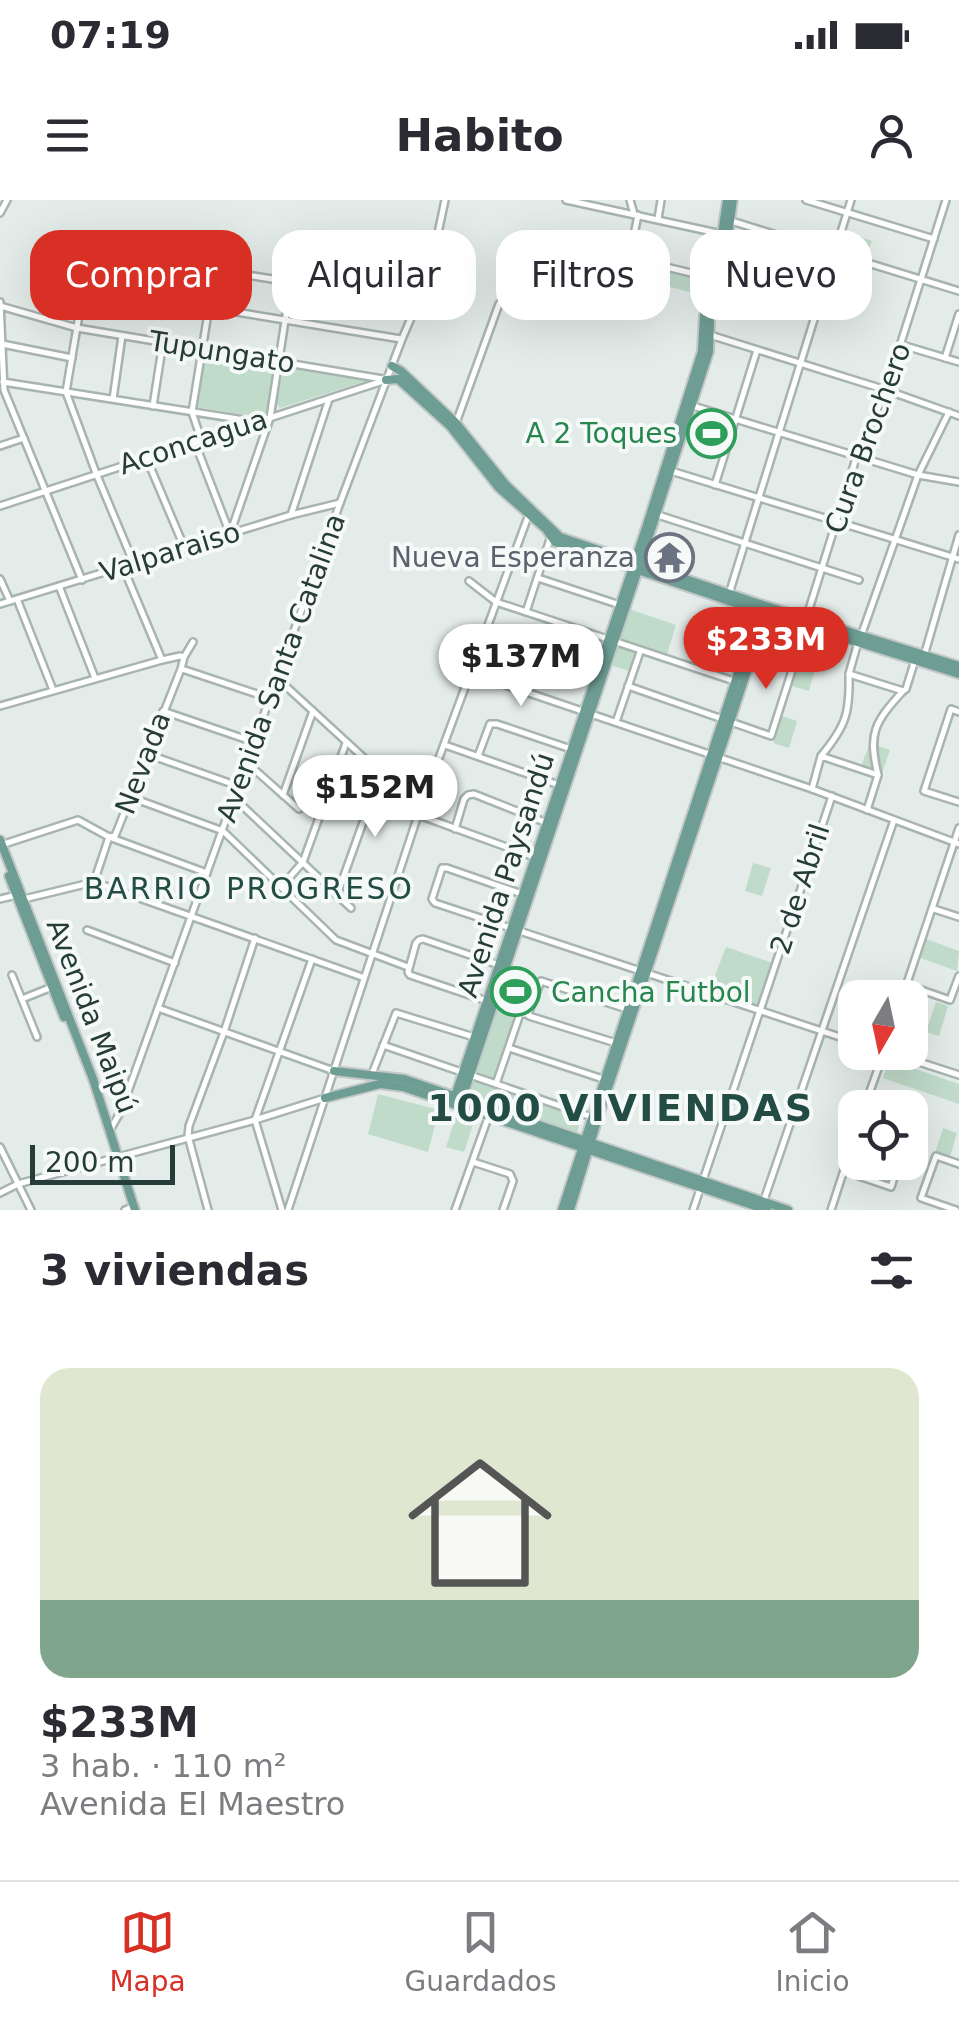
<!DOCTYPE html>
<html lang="es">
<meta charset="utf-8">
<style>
body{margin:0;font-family:"DejaVu Sans",sans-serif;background:#f2f2f3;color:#2b2b33;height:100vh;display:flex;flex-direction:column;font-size:38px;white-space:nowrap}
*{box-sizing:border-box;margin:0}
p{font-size:32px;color:#7c7c81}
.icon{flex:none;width:55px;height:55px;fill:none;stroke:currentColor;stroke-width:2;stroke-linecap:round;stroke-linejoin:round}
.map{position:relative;height:1010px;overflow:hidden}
.side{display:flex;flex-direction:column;background:#fff;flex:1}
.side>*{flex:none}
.banner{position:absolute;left:30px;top:30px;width:900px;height:90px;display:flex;gap:20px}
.needle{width:65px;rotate:189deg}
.buttons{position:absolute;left:838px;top:780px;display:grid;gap:20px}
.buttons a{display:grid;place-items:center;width:90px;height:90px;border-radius:20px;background:#fff;box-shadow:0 10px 40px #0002;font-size:50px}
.scale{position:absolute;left:30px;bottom:25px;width:145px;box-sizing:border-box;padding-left:10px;border:5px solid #263c38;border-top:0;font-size:28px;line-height:35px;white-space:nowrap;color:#263c38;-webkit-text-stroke:8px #f5f9f7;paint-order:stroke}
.price{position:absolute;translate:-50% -85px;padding:0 22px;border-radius:35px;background:#fff;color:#222;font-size:32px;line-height:65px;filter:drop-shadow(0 2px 5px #0008)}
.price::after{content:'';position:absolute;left:50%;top:60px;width:30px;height:22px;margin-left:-15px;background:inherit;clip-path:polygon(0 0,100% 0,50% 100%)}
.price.selected{background:#d93025;color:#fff}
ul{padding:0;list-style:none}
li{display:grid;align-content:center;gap:20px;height:530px;padding:0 40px}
li span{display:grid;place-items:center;height:310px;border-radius:30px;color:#555}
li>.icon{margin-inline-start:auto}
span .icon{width:180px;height:180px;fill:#fffc;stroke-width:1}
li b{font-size:42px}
h2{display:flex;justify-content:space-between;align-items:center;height:120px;padding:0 40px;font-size:42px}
.pill{padding:0 35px;border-radius:30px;background:#fff;box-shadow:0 10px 40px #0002;font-size:35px;line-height:90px}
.pill.selected{background:#d93025;color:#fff}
.status{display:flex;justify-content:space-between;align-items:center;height:70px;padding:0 50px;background:#fff;direction:ltr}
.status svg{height:28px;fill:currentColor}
header{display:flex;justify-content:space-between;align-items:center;height:130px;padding:0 40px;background:#fff;font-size:45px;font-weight:800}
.tabs{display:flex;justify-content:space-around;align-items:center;height:140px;border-top:2px solid #e1e1e2;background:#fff;font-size:28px;color:#7c7c81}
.tabs a{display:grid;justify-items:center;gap:5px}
.tabs .selected{color:#d93025}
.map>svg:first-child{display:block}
</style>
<div class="status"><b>07:19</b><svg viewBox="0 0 49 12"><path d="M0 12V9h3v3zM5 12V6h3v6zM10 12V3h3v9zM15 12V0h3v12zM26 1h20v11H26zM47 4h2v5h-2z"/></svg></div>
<header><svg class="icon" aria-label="menu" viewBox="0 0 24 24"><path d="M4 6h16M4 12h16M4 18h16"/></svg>Habito<svg class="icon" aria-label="person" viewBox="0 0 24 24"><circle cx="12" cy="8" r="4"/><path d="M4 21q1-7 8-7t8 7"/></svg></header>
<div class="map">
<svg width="959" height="1010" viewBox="0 0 959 1010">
<rect width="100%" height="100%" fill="#e4ece9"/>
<!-- green -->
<g fill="#c0dbc9">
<polygon points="847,32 872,41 866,56 845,49 843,45"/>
<polygon points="620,56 709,79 705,96 616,73"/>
<polygon points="206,151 274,163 267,212 259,217 197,207"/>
<polygon points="284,165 364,177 366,181 280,208 276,203"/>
<polygon points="626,408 676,425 666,458 616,442"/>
<polygon points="618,446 636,452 630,471 613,466"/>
<polygon points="800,457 817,462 809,491 792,486"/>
<polygon points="782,516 797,521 789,548 773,543"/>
<polygon points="870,543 890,550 882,573 861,566"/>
<polygon points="753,663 771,668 762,696 745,691"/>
<polygon points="926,739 959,751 957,771 920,758"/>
<polygon points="726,747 773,763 757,806 709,791"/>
<polygon points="511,772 532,780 521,811 518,811 495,880 475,872 498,803 500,803"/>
<polygon points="936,802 948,806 939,836 926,832"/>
<polygon points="889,860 959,884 959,904 883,878"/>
<polygon points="473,880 582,917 577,932 469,895"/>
<polygon points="378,894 439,910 428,952 368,934"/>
<polygon points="456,916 474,921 464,952 446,947"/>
<polygon points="943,928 957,933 950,957 935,953"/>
</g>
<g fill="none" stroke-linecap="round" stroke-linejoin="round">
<defs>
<g id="minor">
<polyline points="566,0 722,34"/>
<polyline points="630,0 634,14"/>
<polyline points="806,0 934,39"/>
<polyline points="0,13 7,0"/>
<polyline points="638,15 631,50 637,60 712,78 717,85 815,115"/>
<polyline points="658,19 661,0"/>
<polyline points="728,20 959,91"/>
<polyline points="83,87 401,139"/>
<polyline points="769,101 788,38"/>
<polyline points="0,102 4,190 82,380"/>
<polyline points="0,106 77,128 383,179"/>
<polyline points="710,135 886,190 959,216"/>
<polyline points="2,144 72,158"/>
<polyline points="902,145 959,162"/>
<polyline points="945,158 959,114"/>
<polyline points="3,182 257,222"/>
<polyline points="113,199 122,136"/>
<polyline points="153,206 163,142"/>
<polyline points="693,206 918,275 959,282"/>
<polyline points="456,223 499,104"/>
<polyline points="201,239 192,212 215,70"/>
<polyline points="195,243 229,331"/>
<polyline points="0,246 24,238"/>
<polyline points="146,257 185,349"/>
<polyline points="671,271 959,359"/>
<polyline points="715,285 757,150"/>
<polyline points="0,306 386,180"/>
<polyline points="291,315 329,199"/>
<polyline points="658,315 859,380"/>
<polyline points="230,334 270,218 291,82"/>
<polyline points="134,364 96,273 66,192 90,50 291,82 417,105"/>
<polyline points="123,367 162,460"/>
<polyline points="538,378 620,405"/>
<polyline points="0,379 10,401"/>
<polyline points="469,381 496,402 743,484"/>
<polyline points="59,386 95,478"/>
<polyline points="729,394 851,0"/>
<polyline points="17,399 53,490"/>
<polyline points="0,404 291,315 340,303"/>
<polyline points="526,412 551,336"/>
<polyline points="806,419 857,255 886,190 946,0"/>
<polyline points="861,436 918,275 949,212"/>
<polyline points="858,442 849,474 903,491 906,489 915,460"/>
<polyline points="924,456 959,335"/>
<polyline points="182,469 269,498"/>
<polyline points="470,473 812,589 959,644"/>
<polyline points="278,479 413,603 424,617 534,657"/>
<polyline points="503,484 512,455 517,450 595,476"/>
<polyline points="628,486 771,536 796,458 756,445"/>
<polyline points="0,506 162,460 180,456 184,457"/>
<polyline points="163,511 254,542"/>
<polyline points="959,512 951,509 924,591 959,602"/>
<polyline points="616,522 640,452"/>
<polyline points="445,545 559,585"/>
<polyline points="147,554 238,586"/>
<polyline points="478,556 490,524 497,524 571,549"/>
<path d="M821 556C846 526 850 513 849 474"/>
<polyline points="247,563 299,609"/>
<path d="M878 575C868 533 874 523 903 491"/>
<polyline points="812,589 821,556 878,575 867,610"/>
<polyline points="283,595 313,511"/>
<polyline points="130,597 223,631 336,740 408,767"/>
<polyline points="234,598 351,708"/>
<polyline points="455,629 464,599 468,595 474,594 547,623"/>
<polyline points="1,645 78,620 109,637 207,673"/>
<polyline points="94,682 109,637 115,636 181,469 184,457 193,442"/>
<polyline points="281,687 303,662 346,543"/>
<polyline points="522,694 447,668 442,668 432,699 435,703 855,842"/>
<polyline points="337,695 380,575"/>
<polyline points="0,699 17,695"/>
<polyline points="24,699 94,682 362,777"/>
<polyline points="934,709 959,717"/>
<polyline points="87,730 175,763"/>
<polyline points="12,775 37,837"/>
<polyline points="907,785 950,800 959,776"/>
<polyline points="902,798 959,628"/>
<polyline points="22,799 52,787"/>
<polyline points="487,801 410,775 408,772 416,743 419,740 423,739 499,765"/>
<polyline points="158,808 334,871"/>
<polyline points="616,843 529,816 528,814 541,781 627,809"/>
<polyline points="383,845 592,917"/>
<polyline points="509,848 603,879"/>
<polyline points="888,852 959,875"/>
<polyline points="372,874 396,813 474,837"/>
<polyline points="496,884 520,814 528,814"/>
<polyline points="864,908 884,852"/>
<polyline points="110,930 121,911 340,303 402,139 429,76 445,0"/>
<polyline points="0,947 31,1010"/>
<polyline points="473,962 510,974 513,981 503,1010"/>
<polyline points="844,971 891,987 899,962"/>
<polyline points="0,993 18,984 255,920 325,898"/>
<polyline points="764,1000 894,620"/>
<polyline points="125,1010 135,1006"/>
<polyline points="208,1010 188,936 189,926 224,832 255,738"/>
<polyline points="282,1010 255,920 312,759"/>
<polyline points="288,1010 419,612 529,314"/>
<polyline points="455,1010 489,915"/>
<polyline points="693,1010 832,596"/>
<polyline points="831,1010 855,936"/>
<polyline points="956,1010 921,998 936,956 959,964"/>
</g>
<g id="major">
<polyline points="392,166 401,171 456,223 506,285 560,337 760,404 959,466"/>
<polyline points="386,180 398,179 450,226 499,288 546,329 555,342 759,411 959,474"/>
<polyline points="0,640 93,879 135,1010"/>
<polyline points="9,676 64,817"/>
<polyline points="334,871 404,879 788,1010"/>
<polyline points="325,898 380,884 403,887 767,1010"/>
<polyline points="453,902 646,328 702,151 704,116 722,34 727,0"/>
<polyline points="460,905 638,370 709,152 710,120 728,35 733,0"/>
<polyline points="562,1010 760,406"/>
<polyline points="570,1010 598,918 767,411"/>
</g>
</defs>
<!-- minor casing -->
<use href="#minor" stroke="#a7b4b0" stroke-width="10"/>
<!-- major casing -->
<use href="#major" stroke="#c2c8c7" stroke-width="12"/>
<!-- minor -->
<use href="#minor" stroke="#fff" stroke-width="5"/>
<!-- major -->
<use href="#major" stroke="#6e9d94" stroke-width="8"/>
</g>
<!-- icons -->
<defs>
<symbol id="stadium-ring" viewBox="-11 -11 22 22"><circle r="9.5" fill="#f5f9f7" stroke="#2e9e5b" stroke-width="1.5"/><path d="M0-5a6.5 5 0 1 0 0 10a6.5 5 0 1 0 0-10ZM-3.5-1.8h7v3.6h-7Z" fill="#2e9e5b"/></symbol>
<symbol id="temple-ring" viewBox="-11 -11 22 22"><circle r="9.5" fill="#f5f9f7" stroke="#6b7280" stroke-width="1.5"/><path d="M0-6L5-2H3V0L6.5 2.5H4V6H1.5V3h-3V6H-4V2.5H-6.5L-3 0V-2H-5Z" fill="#6b7280"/></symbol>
</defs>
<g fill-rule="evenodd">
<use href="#stadium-ring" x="684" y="206" width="55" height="55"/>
<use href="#temple-ring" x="642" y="330" width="55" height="55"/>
<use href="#stadium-ring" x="488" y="764" width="55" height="55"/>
</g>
<g text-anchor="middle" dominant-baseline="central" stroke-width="8" stroke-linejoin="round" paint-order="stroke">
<!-- street labels -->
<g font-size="28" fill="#263c38" stroke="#f5f9f7">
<text transform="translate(222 152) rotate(9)">Tupungato</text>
<text transform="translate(868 238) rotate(-70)">Cura Brochero</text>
<text transform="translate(193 242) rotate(-18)">Aconcagua</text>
<text transform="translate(170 352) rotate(-17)">Valparaiso</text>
<text transform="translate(281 468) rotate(-70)">Avenida Santa Catalina</text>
<text transform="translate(143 563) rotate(-69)">Nevada</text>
<text transform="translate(506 675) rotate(-72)">Avenida Paysandú</text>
<text transform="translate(800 689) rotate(-72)">2 de Abril</text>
<text transform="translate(92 816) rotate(69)">Avenida Maipú</text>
</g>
<!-- leisure labels -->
<g font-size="28" fill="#27864d" stroke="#f5f9f7" text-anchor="end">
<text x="677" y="233">A 2 Toques</text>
<text x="551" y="792" text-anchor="start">Cancha Futbol</text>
</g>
<!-- worship labels -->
<g font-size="28" fill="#5b616d" stroke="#f5f9f7" text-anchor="end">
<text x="635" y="357">Nueva Esperanza</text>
</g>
<!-- neighbourhood labels -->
<g font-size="30" letter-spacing="2.5" fill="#234c45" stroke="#f5f9f7">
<text x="249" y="688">BARRIO PROGRESO</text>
</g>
<!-- district labels -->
<g font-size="38" font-weight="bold" letter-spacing="2.5" fill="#234c45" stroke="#f5f9f7">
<text x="621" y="908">1000 VIVIENDAS</text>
</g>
</g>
</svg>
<div class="buttons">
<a><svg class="needle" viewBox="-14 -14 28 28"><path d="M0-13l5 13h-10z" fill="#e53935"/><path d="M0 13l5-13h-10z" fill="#7c7c81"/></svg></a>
<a><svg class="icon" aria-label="locate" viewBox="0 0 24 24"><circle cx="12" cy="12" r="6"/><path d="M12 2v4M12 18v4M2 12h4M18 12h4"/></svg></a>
</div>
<div class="scale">200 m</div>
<b class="price selected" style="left:766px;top:492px">$233M</b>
<b class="price" style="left:521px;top:509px">$137M</b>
<b class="price" style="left:375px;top:640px">$152M</b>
<div class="banner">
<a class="pill selected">Comprar</a>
<a class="pill">Alquilar</a>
<a class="pill">Filtros</a>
<a class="pill">Nuevo</a>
</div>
</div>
<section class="side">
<h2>3 viviendas<svg class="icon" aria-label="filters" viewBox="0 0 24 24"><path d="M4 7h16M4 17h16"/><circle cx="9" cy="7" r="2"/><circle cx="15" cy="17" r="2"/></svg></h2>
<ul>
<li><span style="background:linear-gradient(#dfe7d0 75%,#7fa58c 0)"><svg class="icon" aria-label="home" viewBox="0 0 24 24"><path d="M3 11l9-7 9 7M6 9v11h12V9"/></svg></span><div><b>$233M</b><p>3 hab. · 110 m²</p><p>Avenida El Maestro</p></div></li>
</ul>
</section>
<nav class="tabs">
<a class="selected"><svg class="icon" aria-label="map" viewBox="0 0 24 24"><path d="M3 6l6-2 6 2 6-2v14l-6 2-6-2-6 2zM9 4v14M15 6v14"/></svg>Mapa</a>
<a><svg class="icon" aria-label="saved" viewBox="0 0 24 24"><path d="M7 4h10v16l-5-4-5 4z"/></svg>Guardados</a>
<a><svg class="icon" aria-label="home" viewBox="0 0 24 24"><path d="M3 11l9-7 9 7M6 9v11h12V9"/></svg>Inicio</a>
</nav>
